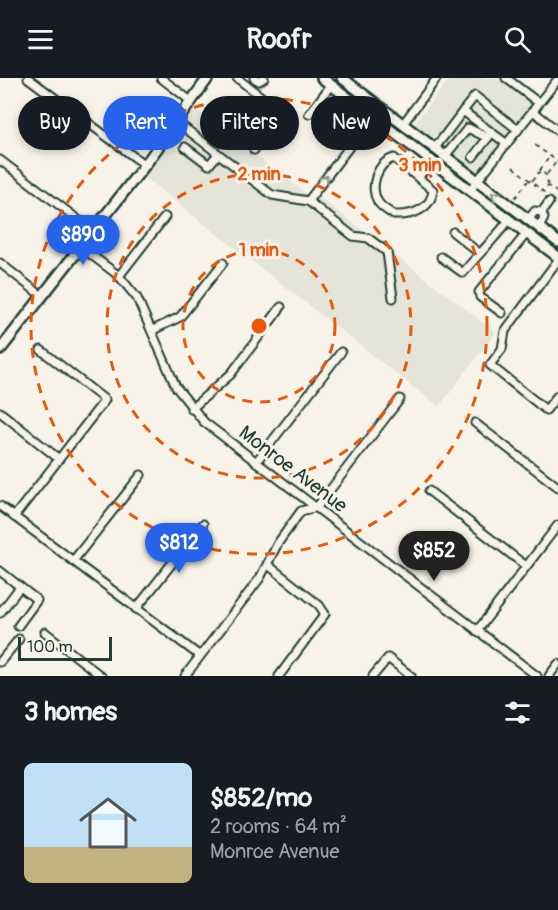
<!DOCTYPE html>
<meta charset="utf-8">
<style>
body{margin:0;font-family:Pangolin,sans-serif;background:#20242c;color:#f1f3f6;height:100vh;display:flex;flex-direction:column;font-size:22px;white-space:nowrap}
*{box-sizing:border-box;margin:0}
p{font-size:20px;color:#9ea1a6}
.icon{flex:none;width:33px;height:33px;fill:none;stroke:currentColor;stroke-width:2;stroke-linecap:round;stroke-linejoin:round}
.map{position:relative;height:598px;overflow:hidden}
.drawer{display:flex;flex-direction:column;background:#171b24;flex:1}
.drawer>*{flex:none}
.banner{position:absolute;left:18px;top:18px;width:522px;height:54px;display:flex;gap:12px}
.scale{position:absolute;left:18px;bottom:15px;width:94px;box-sizing:border-box;padding-left:6px;border:3px solid #1f3d34;border-top:0;font-size:16px;line-height:21px;white-space:nowrap;color:#1f3d34;-webkit-text-stroke:4px #f7f3e8;paint-order:stroke}
.price{position:absolute;translate:-50% -51px;padding:0 14px;border-radius:21px;background:#2563eb;color:#fff;font-size:20px;line-height:39px;filter:drop-shadow(0 2px 3px #0008)}
.price::after{content:'';position:absolute;left:50%;top:36px;width:18px;height:14px;margin-left:-9px;background:inherit;clip-path:polygon(0 0,100% 0,50% 100%)}
.price.selected{background:#222;color:#fff}
ul{padding:0;list-style:none}
li{display:flex;align-items:center;gap:18px;height:150px;padding:0 24px}
li+li{border-top:2px solid #363941}
li span{display:grid;place-items:center;flex:none;width:168px;height:120px;border-radius:9px;color:#555}
li>.icon{margin-inline-start:auto}
span .icon{width:72px;height:72px;fill:#fffc;stroke-width:1}
li b{font-size:26px}
h2{display:flex;justify-content:space-between;align-items:center;height:72px;padding:0 24px;font-size:26px}
.tag{padding:0 21px;border-radius:27px;background:#171b24;box-shadow:0 3px 9px #0003;font-size:21px;line-height:54px}
.tag.selected{background:#2563eb;color:#fff}
header{display:flex;justify-content:space-between;align-items:center;height:78px;padding:0 24px;background:#171b24;font-size:27px;font-weight:700}
.map>svg:first-child{display:block}
</style>
<header><svg class="icon" aria-label="menu" viewBox="0 0 24 24"><path d="M4 6h16M4 12h16M4 18h16"/></svg>Roofr<svg class="icon" aria-label="search" viewBox="0 0 24 24"><circle cx="10" cy="10" r="6"/><path d="M15 15l6 6"/></svg></header>
<div class="map">
<svg width="558" height="598" viewBox="0 0 558 598">
<rect width="100%" height="100%" fill="#f7f3e8"/>
<filter id="ink" filterUnits="userSpaceOnUse"><feTurbulence type="fractalNoise" baseFrequency=".0167" numOctaves="2"/><feDisplacementMap in="SourceGraphic" scale="12" xChannelSelector="R" yChannelSelector="G"/><feConvolveMatrix kernelMatrix="1 2 1 2 8 2 1 2 1" color-interpolation-filters="sRGB"/></filter>
<g filter="url(#ink)">
<!-- built -->
<g fill="#e5e4d9">
<polygon points="450,0 513,0 538,18 478,96 413,47"/>
<polygon points="195,31 308,117 366,41 374,46 319,119 496,254 439,329 144,99"/>
</g>
<g fill="none" stroke-linecap="round" stroke-linejoin="round">
<defs>
<g id="minor">
<polyline points="28,0 145,87"/>
<polyline points="161,0 192,24"/>
<polyline points="237,0 281,34 281,38 254,72"/>
<polyline points="254,0 259,3 264,0"/>
<polyline points="506,0 539,25"/>
<polyline points="533,33 558,53"/>
<polyline points="309,36 331,7"/>
<polyline points="177,44 272,117 308,123 372,39"/>
<polyline points="403,46 437,0"/>
<polyline points="507,66 463,33 475,18 518,52"/>
<polyline points="185,69 209,87 218,76"/>
<polyline points="435,70 463,33"/>
<polyline points="445,78 468,50 488,60"/>
<polyline points="473,79 490,57"/>
<path d="M394 80 433 112C431 132 411 138 394 137 388 133 382 130 378 124 369 108 377 85 394 80Z"/>
<polyline points="0,82 93,153"/>
<polyline points="419,99 431,83"/>
<polyline points="470,112 558,1"/>
<polyline points="308,123 353,158 368,160 387,174 393,220"/>
<polyline points="542,134 549,124"/>
<polyline points="528,142 535,133 542,134 544,140 539,150"/>
<polyline points="453,154 479,175"/>
<polyline points="81,169 119,198 137,220 176,309 204,344 537,598"/>
<path d="M441 179 463 195C478 176 494 162 509 142"/>
<polyline points="558,182 505,253 502,271 490,287 546,332 558,317"/>
<polyline points="0,185 42,218"/>
<polyline points="119,198 165,139"/>
<polyline points="502,235 480,219 479,214 526,156"/>
<polyline points="153,252 180,239 223,185"/>
<polyline points="191,331 231,296 281,229"/>
<polyline points="0,334 59,381"/>
<polyline points="475,345 558,409"/>
<polyline points="256,384 341,274"/>
<polyline points="429,413 526,488"/>
<polyline points="0,428 200,578"/>
<polyline points="14,439 105,322 41,272"/>
<polyline points="73,483 141,397"/>
<polyline points="268,487 319,527 325,536 279,598"/>
<polyline points="0,493 37,522 18,548"/>
<polyline points="136,531 203,446"/>
<polyline points="0,535 20,509"/>
<polyline points="477,553 558,447"/>
<polyline points="45,554 101,598"/>
<polyline points="0,584 19,561"/>
<polyline points="185,598 260,500 278,465 301,433 317,429 400,321"/>
<polyline points="373,598 388,580 411,598"/>
<polyline points="549,598 558,586"/>
</g>
<g id="major">
<polyline points="322,0 558,179"/>
<polyline points="342,0 558,164"/>
<polyline points="0,272 145,87 208,0"/>
</g>
</defs>
<!-- minor casing -->
<use href="#minor" stroke="#1f3d34" stroke-width="11"/>
<!-- major casing -->
<use href="#major" stroke="#1f3d34" stroke-width="14"/>
<!-- path -->
<g stroke="#1f3d34" stroke-width="1.5" stroke-dasharray="4.5 4.5" stroke-linecap="butt">
<polyline points="535,67 558,84"/>
<polyline points="513,89 544,114 548,108 558,115"/>
<polyline points="547,96 557,83"/>
<polyline points="532,103 540,93"/>
<polyline points="548,107 546,97 540,92 550,78"/>
<polyline points="515,120 528,103"/>
</g>
<!-- minor -->
<use href="#minor" stroke="#f7f3e8" stroke-width="7"/>
<!-- major -->
<use href="#major" stroke="#f7f3e8" stroke-width="9"/>
</g>
<!-- one-way arrows -->
<defs><path id="oneway-chevron" d="M-2-3.5L2.5 0L-2 3.5" fill="none" stroke-width="1.6" stroke-linecap="round" stroke-linejoin="round" transform="scale(1.5)"/></defs>
<g stroke="#8b988e">
<use href="#oneway-chevron" transform="translate(325 101) rotate(-54)"/>
<use href="#oneway-chevron" transform="translate(495 117) rotate(-143)"/>
</g>
</g>
<!-- distance rings -->
<g fill="none" stroke="#e8590c" stroke-width="3" stroke-dasharray="10 8">
<circle cx="259" cy="248" r="76"/>
<circle cx="259" cy="248" r="152"/>
<circle cx="259" cy="248" r="228"/>
</g>
<g text-anchor="middle" dominant-baseline="central" stroke-width="6" stroke-linejoin="round" paint-order="stroke">
<!-- street labels -->
<g font-size="20" fill="#1f3d34" stroke="#f7f3e8">
<text transform="translate(293 391) rotate(37)">Monroe Avenue</text>
</g>
</g>
<circle cx="259" cy="248" r="9" fill="#e8590c" stroke="#f7f3e8" stroke-width="3"/>
<g font-size="18" text-anchor="middle" font-weight="bold" fill="#e8590c" stroke="#f7f3e8" stroke-width="6" stroke-linejoin="round" paint-order="stroke">
<text x="420" y="93">3 min</text>
<text x="259" y="102">2 min</text>
<text x="259" y="178">1 min</text>
</g>
</svg>
<div class="scale">100 m</div>
<b class="price" style="left:83px;top:188px">$890</b>
<b class="price" style="left:179px;top:496px">$812</b>
<b class="price selected" style="left:434px;top:504px">$852</b>
<div class="banner">
<a class="tag">Buy</a>
<a class="tag selected">Rent</a>
<a class="tag">Filters</a>
<a class="tag">New</a>
</div>
</div>
<section class="drawer">
<h2>3 homes<svg class="icon" aria-label="filters" viewBox="0 0 24 24"><path d="M4 7h16M4 17h16"/><circle cx="9" cy="7" r="2"/><circle cx="15" cy="17" r="2"/></svg></h2>
<ul>
<li><span style="background:linear-gradient(#bfe0f5 70%,#c2b280 0)"><svg class="icon" aria-label="home" viewBox="0 0 24 24"><path d="M3 11l9-7 9 7M6 9v11h12V9"/></svg></span><div><b>$852/mo</b><p>2 rooms · 64 m²</p><p>Monroe Avenue</p></div></li>
</ul>
</section>
